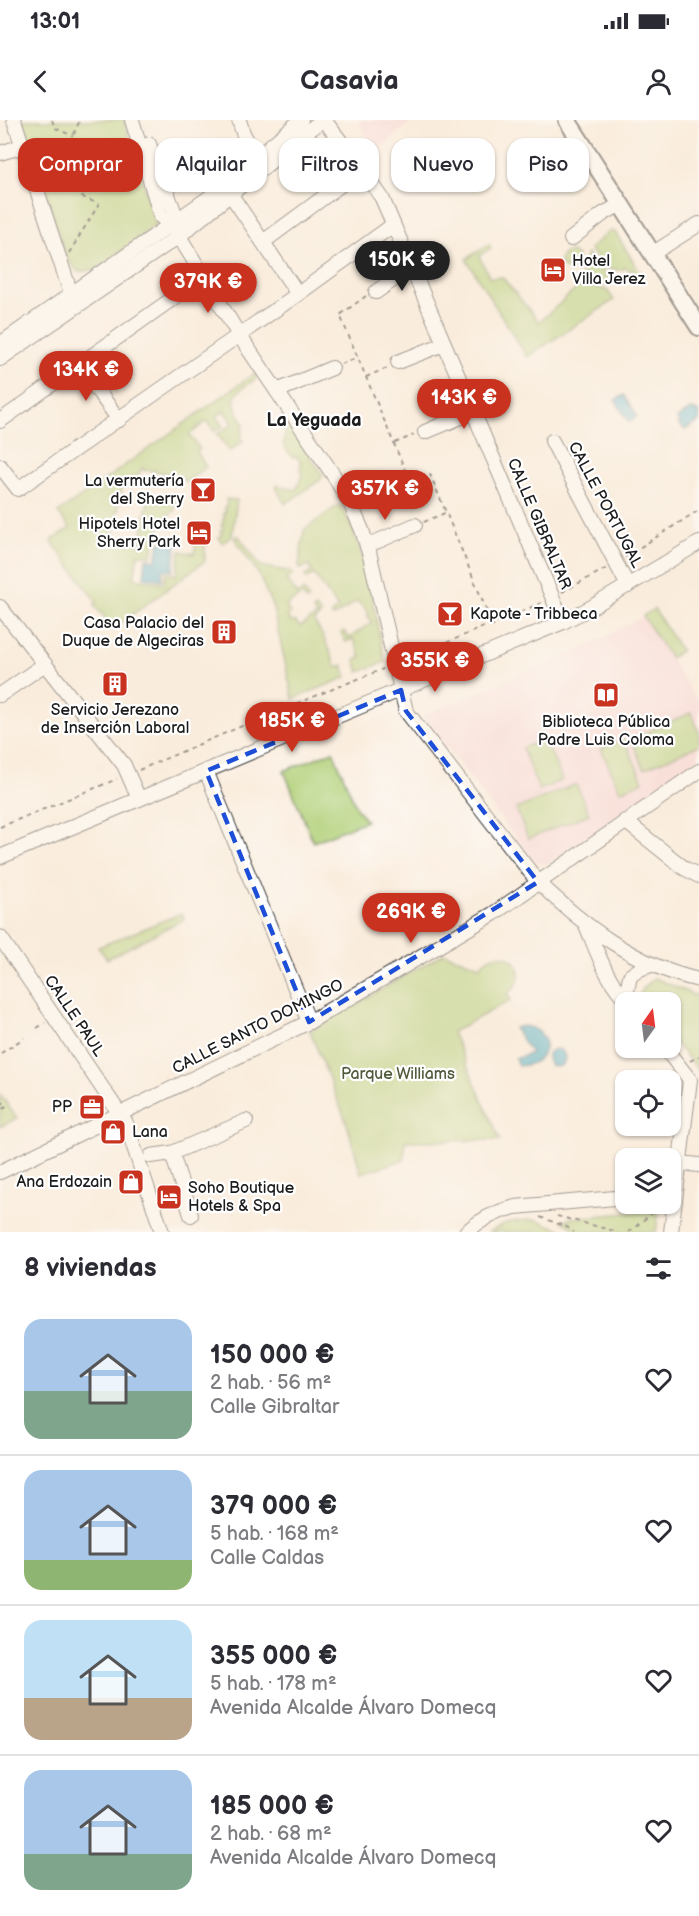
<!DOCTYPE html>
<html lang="es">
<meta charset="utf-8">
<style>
body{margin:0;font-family:"Balsamiq Sans",sans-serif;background:#f7f7f7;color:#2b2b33;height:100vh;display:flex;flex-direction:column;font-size:22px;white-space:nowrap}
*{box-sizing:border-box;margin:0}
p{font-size:20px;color:#7c7c81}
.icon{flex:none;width:33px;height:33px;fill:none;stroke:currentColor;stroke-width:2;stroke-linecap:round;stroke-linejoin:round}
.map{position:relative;height:1112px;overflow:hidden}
.drawer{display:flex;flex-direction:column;background:#fff;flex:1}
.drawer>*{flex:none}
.guide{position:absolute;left:18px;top:18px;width:663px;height:54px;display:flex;gap:12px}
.needle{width:39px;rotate:14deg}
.buttons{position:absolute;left:615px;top:872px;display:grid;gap:12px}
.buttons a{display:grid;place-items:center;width:66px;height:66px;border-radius:12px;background:#fff;box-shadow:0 2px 4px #0004;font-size:30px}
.price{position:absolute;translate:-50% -51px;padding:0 14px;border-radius:21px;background:#c8321e;color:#fff;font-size:20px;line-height:39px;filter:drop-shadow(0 2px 3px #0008)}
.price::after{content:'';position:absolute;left:50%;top:36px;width:18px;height:14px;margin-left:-9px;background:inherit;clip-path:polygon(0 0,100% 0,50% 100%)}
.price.active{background:#222;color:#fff}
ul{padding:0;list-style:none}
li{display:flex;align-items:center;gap:18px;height:150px;padding:0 24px}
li+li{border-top:2px solid #e1e1e2}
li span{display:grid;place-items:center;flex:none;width:168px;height:120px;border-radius:18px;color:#555}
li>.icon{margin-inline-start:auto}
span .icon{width:72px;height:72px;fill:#fffc;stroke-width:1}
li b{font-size:26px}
h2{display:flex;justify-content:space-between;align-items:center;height:72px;padding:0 24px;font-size:26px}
.pill{padding:0 21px;border-radius:18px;background:#fff;box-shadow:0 2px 4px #0004;font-size:21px;line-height:54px}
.pill.active{background:#c8321e;color:#fff}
.status{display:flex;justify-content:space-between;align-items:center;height:42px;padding:0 30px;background:#fff;direction:ltr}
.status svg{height:16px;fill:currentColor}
header{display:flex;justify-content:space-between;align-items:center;height:78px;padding:0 24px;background:#fff;font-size:27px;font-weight:800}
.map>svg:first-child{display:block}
</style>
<div class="status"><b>13:01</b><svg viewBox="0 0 49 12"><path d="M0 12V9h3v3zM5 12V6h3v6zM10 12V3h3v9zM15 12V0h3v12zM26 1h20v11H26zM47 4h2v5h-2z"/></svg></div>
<header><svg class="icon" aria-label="back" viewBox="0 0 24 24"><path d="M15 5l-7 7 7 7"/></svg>Casavia<svg class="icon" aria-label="person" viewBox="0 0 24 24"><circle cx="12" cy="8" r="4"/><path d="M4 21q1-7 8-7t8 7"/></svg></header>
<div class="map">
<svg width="699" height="1112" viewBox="0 0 699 1112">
<rect width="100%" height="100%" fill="#fff"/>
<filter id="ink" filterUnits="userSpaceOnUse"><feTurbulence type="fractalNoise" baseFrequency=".0167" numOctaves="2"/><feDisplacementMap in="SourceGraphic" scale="12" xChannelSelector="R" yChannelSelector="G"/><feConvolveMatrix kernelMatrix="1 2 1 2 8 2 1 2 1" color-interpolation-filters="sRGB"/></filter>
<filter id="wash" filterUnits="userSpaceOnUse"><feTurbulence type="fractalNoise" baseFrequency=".008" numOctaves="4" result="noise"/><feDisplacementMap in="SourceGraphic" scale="24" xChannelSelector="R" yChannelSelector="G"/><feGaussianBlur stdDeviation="1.35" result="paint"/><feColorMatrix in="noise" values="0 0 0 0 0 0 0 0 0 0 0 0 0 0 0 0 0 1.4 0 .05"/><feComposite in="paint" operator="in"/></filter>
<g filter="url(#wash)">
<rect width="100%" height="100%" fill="#f9ecdc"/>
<!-- built -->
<g fill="#f7cfd3">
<polygon points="359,0 413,0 374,34"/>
<polygon points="643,496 699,583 699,639 548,744 534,742 423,596 597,522"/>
</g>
<!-- green -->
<g fill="#b0cf76" stroke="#667649" stroke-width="1.5">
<polygon points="23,0 124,0 156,104 97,149 78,152 67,139"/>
<polygon points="610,111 615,112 644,159 641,161 633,149 629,151 626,147 621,150 606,149 589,129"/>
<polygon points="489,124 491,128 479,136 490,158 502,157 539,202 584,162 590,166 607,170 614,180 527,237 466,139"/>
<circle cx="569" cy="141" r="9"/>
<path d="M587 134 603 152 610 163C598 169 588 161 580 152Z"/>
<path d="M255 253 256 259C232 274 228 278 244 303L241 318 243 321 230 331 217 314 233 304 224 291 216 297 223 306 214 311 207 301 189 315 200 329 197 332 206 347 186 362 183 358 179 363 174 362V357L172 353 168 355 166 352 163 354 160 351 157 353 155 350 151 352 149 349 145 351 143 348 140 351 138 357 132 356 131 363 124 361 121 364 123 367 120 370 122 373 119 375 121 379 117 381 120 384 117 387 119 390 116 392 118 396 115 399 117 402 114 404 116 408 113 410 115 414 112 416 114 419 120 421 126 425 133 423 139 424 143 422 140 418 144 416 141 412 145 410 142 406 146 404 143 400 147 398 144 395 147 392 145 389 149 386 146 383 153 379 155 382 158 380 161 383 164 381 167 384 170 380 176 381 174 391 161 400 159 411H156L152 436 138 434 134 458 164 463 166 453 177 455 180 431 194 434 197 419 205 424V441L114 508 94 485 97 482 51 421 70 408 58 393Z"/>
<polygon points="283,296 323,355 320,360 285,384 276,367 279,365 282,368 285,366 287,369 290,367 293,370 297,368 302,355 300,349 301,343 296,336 293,338 283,325 286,309 279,299"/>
<polygon points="226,379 237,380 232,416 222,423 219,417 222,415 220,411 223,409 221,405 224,403 222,400 225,397 223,394 226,391 224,388 227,385"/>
<path d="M337 386H341C367 430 374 492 385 542L359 552 355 540 361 537 353 519 346 522 341 513 344 511 349 518 372 502 367 495 369 493 357 481 333 497 331 494 338 488 314 454 307 459 305 456 312 451 308 445 301 449 299 446 304 410Z"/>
<polygon points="238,415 261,446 292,452 293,454 286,459 297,475 304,470 309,479 307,481 302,475 286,486 290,493 287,496 292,503 295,501 300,507 316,496 313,490 316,488 321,495 314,501 324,518 336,547 343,545 347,557 293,579 273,488 257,451 234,418"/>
<polygon points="654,489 681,531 670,538 643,496"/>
<polygon points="691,593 699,612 699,625 644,649 631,619"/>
<polygon points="545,619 562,660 539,670 522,628"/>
<polygon points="624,619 643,661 620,671 601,629"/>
<polygon points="333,631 357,689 366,701 313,722 284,651"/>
<polygon points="576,664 589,694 528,719 516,689"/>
<polygon points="182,793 184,799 107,839 98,827"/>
<path d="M444 833 480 846C502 817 538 853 507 874L511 880 452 912 500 1020 405 1021 404 1040 361 1053 347 1004 310 911Z"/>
<polygon points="654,858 699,877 699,951 671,918 670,882 642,882 639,877 643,869"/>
<polygon points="0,974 17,998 0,1007"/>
<polygon points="659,1090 656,1112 580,1112 562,1101 572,1098"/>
<polygon points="529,1100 537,1100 567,1112 488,1112 508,1102"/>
</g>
<!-- water -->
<g fill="#42a8c2" stroke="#2f626f" stroke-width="1.5">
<polygon points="624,275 637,296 629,302 615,280"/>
<polygon points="691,289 699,292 699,302 685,310 679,305 677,298"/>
<polygon points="159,422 177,424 173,451 163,450 162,460 144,457 146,438 156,440"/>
<path d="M523 906C554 908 553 946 518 946L515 939 531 933 514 908Z"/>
<circle cx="556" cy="938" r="9"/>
</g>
</g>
<g filter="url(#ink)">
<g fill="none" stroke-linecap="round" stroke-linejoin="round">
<defs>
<g id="minor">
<polyline points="14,0 73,180"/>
<path d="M132 0 161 97 170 104 179 116 239 215 334 356 351 385 362 410 370 436 406 591 538 762C584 806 636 846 699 860"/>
<polyline points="239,0 243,13 260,44"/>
<polyline points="324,0 362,49 382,78 563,502"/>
<polyline points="149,24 174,91 170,104"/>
<polyline points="0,33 23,26"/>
<polyline points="231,75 298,174"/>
<polyline points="571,119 603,94 621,84"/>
<polyline points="263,122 362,49"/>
<polyline points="652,134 699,104"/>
<polyline points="376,172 411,147"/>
<polyline points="0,224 207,79 301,0"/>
<polyline points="0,239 179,116 322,0"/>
<polyline points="398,242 444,224"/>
<polyline points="79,245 119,300"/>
<polyline points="277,271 332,248"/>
<polyline points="0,301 203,157"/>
<polyline points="425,312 473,292"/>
<polyline points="552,321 628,466"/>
<polyline points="0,346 18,369 298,174 393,105"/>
<polyline points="367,426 415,405"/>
<polyline points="0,487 124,645 139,679"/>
<polyline points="0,575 45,544"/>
<polyline points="206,651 309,902"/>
<polyline points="625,701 684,748 699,756"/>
<polyline points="0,737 563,502 590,488 699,423"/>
<path d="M585 803C597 830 606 862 629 882"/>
<polyline points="0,817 126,1003 162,1112"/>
<polyline points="629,882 627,871 630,856 640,849 651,845"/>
<polyline points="664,927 690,960 671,1112"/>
<polyline points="172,1033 246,1001"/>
<polyline points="151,1036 172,1033 191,1095"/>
<polyline points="679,1043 699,1045"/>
<polyline points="0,1052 309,902 493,794 699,651"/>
<path d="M466 1112C481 1099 495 1092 515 1087L626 1077"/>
</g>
<polyline id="major" points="567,0 699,207"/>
</defs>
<!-- minor casing -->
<use href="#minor" stroke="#3d3b39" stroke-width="16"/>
<!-- major casing -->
<use href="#major" stroke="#3d3b39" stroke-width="20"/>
<!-- path -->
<g stroke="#3d3b39" stroke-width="2" stroke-dasharray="4.5 4.5" stroke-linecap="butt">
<polyline points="52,0 55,8 73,16"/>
<polyline points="33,18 65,34"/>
<polyline points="69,133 99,84 80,76 65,34 80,0"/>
<polyline points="366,176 340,195 410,362 430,354 494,508"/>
<polyline points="341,244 358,237"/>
<polyline points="366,257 387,248"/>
<polyline points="395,323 414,315"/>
<polyline points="424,402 447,392"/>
<polyline points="625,437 699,390"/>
<polyline points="562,472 607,448"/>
<polyline points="405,540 541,483"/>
<polyline points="139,650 270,594 383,549"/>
<polyline points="0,707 117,659"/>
<polyline points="37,908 45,903"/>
<polyline points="1,933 24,918"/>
<polyline points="690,941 699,936"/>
<polyline points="0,982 7,984 0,995"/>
<polyline points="557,1096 618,1112"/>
<polyline points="540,1097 567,1107 574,1112"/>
<polyline points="629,1112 661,1086"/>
</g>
<!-- minor -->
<use href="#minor" stroke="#fff" stroke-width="14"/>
<!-- major -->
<use href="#major" stroke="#fff" stroke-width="16"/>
</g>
</g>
<!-- marked area -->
<path d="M0 0H699V1112H0ZM401 570 406 591 538 762 309 902 206 651Z" fill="#f9ecdc" fill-opacity=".55" fill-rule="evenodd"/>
<path fill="none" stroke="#1d4ed8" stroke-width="4.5" stroke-dasharray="12 8" stroke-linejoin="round" d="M401 570 406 591 538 762 309 902 206 651Z"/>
<!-- icons -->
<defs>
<symbol id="hotel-square" viewBox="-11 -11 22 22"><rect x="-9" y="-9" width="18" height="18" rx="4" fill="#c8321e" stroke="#fff"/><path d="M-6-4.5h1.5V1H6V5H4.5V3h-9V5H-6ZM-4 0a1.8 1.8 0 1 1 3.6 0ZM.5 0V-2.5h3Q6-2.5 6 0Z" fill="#fff"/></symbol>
<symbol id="bar-square" viewBox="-11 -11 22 22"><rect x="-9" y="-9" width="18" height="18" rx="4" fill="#c8321e" stroke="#fff"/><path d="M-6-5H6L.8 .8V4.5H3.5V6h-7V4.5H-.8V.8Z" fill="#fff"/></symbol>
<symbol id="building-square" viewBox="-11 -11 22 22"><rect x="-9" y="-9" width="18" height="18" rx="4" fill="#c8321e" stroke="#fff"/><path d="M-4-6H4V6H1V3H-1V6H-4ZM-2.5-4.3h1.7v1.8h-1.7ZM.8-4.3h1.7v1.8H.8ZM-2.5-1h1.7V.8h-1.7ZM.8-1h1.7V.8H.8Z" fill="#fff"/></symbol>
<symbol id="library-square" viewBox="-11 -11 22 22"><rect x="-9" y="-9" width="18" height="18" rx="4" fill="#c8321e" stroke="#fff"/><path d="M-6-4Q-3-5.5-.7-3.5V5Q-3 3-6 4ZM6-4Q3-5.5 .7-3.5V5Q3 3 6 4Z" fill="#fff"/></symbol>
<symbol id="office-square" viewBox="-11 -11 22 22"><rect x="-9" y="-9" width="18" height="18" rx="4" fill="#c8321e" stroke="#fff"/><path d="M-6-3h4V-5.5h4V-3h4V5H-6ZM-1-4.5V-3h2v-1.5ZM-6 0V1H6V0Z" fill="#fff"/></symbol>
<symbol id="shop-square" viewBox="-11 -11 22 22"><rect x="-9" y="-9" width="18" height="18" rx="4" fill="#c8321e" stroke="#fff"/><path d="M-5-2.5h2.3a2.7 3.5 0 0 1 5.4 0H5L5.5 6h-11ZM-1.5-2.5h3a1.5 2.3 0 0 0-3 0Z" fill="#fff"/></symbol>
</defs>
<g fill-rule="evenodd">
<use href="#hotel-square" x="538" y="135" width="30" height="30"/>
<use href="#bar-square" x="188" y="355" width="30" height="30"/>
<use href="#hotel-square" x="184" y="398" width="30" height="30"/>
<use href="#bar-square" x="435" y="479" width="30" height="30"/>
<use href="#building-square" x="209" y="497" width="30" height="30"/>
<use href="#building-square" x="100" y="549" width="30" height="30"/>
<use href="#library-square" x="591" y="560" width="30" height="30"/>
<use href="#office-square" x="77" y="972" width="30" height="30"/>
<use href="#shop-square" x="98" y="997" width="30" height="30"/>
<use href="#shop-square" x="116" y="1047" width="30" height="30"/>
<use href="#hotel-square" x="154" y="1062" width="30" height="30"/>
</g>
<g text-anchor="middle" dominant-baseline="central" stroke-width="4.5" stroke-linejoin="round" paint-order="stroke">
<!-- poi labels -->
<g font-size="16" fill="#1c1c1c" stroke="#fff" text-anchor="end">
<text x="572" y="141" text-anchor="start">Hotel<tspan x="572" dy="18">Villa Jerez</tspan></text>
<text x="184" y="361">La vermutería<tspan x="184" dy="18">del Sherry</tspan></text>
<text x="180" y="404">Hipotels Hotel<tspan x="180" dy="18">Sherry Park</tspan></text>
<text x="470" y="494" text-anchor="start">Kapote - Tribbeca</text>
<text x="204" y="503">Casa Palacio del<tspan x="204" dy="18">Duque de Algeciras</tspan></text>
<text x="115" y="590" text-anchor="middle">Servicio Jerezano<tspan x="115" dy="18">de Inserción Laboral</tspan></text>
<text x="606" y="602" text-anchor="middle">Biblioteca Pública<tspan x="606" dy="18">Padre Luis Coloma</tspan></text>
<text x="72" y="987">PP</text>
<text x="132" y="1012" text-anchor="start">Lana</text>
<text x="112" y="1062">Ana Erdozain</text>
<text x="188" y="1068" text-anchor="start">Soho Boutique<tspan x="188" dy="18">Hotels &amp; Spa</tspan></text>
</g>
<!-- street labels -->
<g font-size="16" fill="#1c1c1c" stroke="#fff">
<text transform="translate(605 385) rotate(62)">CALLE PORTUGAL</text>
<text transform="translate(539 404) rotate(67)">CALLE GIBRALTAR</text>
<text transform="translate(74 896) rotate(56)">CALLE PAUL</text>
<text transform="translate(258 907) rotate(-27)">CALLE SANTO DOMINGO</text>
</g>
<!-- park labels -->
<g font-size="16" fill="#505b3c" stroke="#fff">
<text x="398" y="954">Parque Williams</text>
</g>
<!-- neighbourhood labels -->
<g font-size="18" font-weight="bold" fill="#1c1c1c" stroke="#fff">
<text x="314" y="300">La Yeguada</text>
</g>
</g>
</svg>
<div class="buttons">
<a><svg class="needle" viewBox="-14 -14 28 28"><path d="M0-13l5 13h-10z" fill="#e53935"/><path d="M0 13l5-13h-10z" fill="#7c7c81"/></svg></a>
<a><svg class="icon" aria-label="locate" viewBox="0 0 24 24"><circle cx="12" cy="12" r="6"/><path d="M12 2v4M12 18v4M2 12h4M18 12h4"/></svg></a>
<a><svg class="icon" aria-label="layers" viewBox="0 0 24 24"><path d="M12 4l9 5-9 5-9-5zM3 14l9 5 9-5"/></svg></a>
</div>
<b class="price active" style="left:402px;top:172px">150K €</b>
<b class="price" style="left:208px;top:194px">379K €</b>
<b class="price" style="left:86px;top:282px">134K €</b>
<b class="price" style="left:464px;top:310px">143K €</b>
<b class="price" style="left:385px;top:401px">357K €</b>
<b class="price" style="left:435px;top:573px">355K €</b>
<b class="price" style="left:292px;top:633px">185K €</b>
<b class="price" style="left:411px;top:824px">269K €</b>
<div class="guide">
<a class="pill active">Comprar</a>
<a class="pill">Alquilar</a>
<a class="pill">Filtros</a>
<a class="pill">Nuevo</a>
<a class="pill">Piso</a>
</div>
</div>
<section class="drawer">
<h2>8 viviendas<svg class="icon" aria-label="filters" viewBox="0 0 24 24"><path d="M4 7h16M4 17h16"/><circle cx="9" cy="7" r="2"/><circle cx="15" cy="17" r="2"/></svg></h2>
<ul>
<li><span style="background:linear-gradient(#a9c7e8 60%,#7fa58c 0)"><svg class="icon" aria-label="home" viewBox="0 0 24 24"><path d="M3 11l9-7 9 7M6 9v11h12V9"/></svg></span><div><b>150 000 €</b><p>2 hab. · 56 m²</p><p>Calle Gibraltar</p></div><svg class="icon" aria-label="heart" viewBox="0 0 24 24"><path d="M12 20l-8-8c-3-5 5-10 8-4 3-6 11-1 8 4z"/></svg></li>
<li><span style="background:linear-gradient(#a9c7e8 75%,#8fb573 0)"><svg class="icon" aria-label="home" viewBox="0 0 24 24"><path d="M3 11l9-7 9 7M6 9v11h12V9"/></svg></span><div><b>379 000 €</b><p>5 hab. · 168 m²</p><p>Calle Caldas</p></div><svg class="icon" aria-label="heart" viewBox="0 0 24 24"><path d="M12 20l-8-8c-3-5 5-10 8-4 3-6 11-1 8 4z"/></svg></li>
<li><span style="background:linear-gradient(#bfe0f5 65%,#b9a48a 0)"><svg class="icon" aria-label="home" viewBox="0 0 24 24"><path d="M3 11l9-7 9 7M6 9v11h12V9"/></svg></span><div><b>355 000 €</b><p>5 hab. · 178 m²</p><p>Avenida Alcalde Álvaro Domecq</p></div><svg class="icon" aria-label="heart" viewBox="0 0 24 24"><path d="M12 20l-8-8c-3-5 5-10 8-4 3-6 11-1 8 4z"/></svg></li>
<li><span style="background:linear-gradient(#a9c7e8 70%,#7fa58c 0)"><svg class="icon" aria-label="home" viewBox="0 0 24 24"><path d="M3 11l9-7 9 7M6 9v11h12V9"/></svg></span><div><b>185 000 €</b><p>2 hab. · 68 m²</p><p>Avenida Alcalde Álvaro Domecq</p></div><svg class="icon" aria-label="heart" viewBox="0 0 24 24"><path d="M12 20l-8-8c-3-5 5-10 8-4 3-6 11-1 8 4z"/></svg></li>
</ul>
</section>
